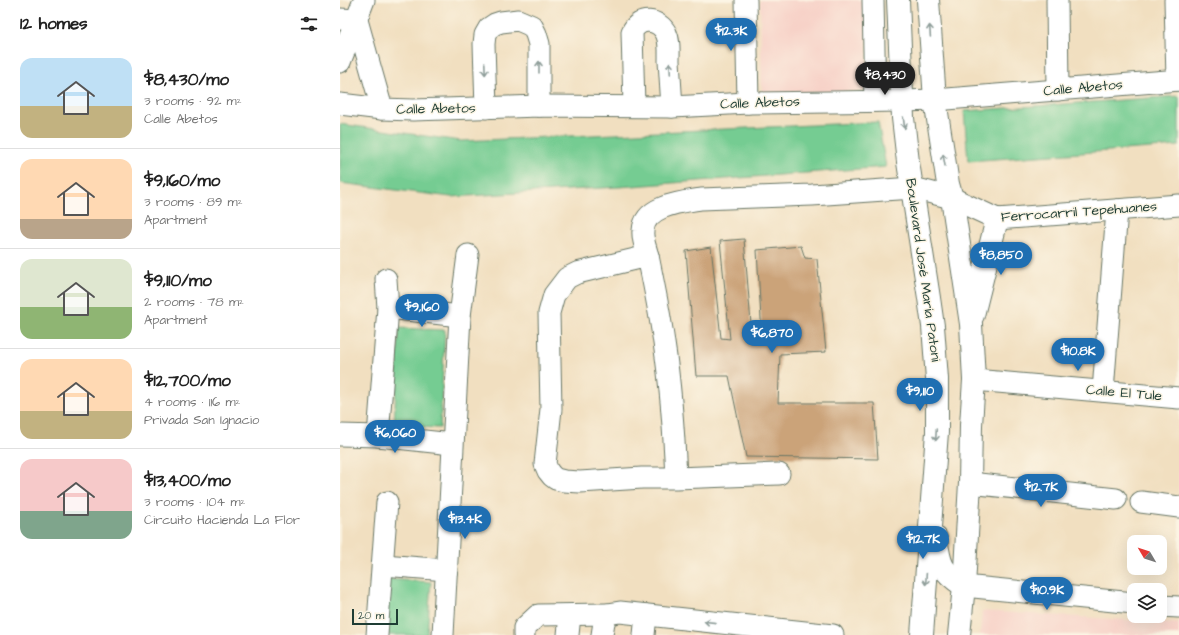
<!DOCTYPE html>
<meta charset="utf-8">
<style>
body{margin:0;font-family:"Architects Daughter",sans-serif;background:#f2f2f2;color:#222;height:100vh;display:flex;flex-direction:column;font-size:15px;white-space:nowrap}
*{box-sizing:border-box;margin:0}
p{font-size:13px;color:#767676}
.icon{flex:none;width:22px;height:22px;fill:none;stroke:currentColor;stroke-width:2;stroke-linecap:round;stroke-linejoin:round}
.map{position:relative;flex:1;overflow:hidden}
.details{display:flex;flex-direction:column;background:#fff;width:340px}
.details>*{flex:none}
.needle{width:26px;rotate:309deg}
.controls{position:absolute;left:787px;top:535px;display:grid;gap:8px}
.controls a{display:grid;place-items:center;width:40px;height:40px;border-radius:8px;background:#fff;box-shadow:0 4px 16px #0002;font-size:20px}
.scale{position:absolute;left:12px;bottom:10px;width:46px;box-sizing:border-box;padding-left:4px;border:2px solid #1f3d34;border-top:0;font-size:11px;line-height:14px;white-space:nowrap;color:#1f3d34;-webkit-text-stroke:3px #fcf5e5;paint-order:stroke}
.price{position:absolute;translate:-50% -34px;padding:0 9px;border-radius:14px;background:#1f6fb2;color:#fff;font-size:13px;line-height:26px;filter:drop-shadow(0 1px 2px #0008)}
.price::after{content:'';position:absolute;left:50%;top:24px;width:12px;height:9px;margin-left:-6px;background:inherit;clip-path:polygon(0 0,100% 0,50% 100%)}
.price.selected{background:#222;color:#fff}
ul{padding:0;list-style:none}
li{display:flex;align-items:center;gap:12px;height:100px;padding:0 20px}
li+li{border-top:1px solid #e0e0e0}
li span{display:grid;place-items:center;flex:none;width:112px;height:80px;border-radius:12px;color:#555}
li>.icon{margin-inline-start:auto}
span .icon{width:48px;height:48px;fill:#fffc;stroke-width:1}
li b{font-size:17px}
h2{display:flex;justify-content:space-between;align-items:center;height:48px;padding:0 20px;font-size:17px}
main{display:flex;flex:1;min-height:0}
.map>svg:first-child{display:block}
</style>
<main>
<section class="details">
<h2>12 homes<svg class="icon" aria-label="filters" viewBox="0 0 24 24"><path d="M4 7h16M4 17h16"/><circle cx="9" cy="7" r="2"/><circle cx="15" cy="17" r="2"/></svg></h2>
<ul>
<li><span style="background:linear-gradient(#bfe0f5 60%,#c2b280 0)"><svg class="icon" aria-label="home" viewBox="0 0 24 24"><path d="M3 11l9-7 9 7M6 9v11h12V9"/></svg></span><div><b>$8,430/mo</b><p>3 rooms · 92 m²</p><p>Calle Abetos</p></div></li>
<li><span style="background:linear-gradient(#ffd9b3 75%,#b9a48a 0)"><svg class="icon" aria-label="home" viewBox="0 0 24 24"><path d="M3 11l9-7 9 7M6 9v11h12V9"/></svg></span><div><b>$9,160/mo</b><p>3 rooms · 89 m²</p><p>Apartment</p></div></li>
<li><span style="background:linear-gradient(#dfe7d0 60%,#8fb573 0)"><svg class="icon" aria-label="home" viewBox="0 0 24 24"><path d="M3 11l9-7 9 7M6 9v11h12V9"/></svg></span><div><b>$9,110/mo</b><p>2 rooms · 78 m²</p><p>Apartment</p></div></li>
<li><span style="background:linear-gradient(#ffd9b3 65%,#c2b280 0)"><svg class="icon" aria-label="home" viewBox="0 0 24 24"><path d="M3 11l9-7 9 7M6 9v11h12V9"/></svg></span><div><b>$12,700/mo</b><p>4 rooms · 116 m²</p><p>Privada San Ignacio</p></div></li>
<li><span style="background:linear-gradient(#f6c9c9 65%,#7fa58c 0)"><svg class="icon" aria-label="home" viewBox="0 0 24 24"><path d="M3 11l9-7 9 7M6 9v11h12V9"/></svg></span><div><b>$13,400/mo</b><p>3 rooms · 104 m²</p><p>Circuito Hacienda La Flor</p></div></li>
</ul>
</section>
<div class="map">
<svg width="839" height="635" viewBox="0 0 839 635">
<rect width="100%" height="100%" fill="#fcf5e5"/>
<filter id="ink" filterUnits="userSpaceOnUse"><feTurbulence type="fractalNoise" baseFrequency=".025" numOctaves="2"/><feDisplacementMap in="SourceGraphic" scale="8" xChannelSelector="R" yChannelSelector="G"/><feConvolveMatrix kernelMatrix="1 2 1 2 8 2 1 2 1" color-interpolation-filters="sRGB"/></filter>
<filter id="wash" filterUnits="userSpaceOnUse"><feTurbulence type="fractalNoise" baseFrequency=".012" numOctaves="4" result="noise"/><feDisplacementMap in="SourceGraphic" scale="16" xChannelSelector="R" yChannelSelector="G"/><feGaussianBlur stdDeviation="0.9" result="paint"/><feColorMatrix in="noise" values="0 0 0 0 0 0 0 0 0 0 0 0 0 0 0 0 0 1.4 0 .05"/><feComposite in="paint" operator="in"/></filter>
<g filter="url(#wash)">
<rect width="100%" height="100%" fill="#f1dfc0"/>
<!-- built -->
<g fill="#f7d1c7">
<polygon points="420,0 526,0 528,91 422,94"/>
<polygon points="642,611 839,623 839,635 640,635"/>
</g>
<!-- green -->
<g fill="#74cc92" stroke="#4a8463">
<polygon points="839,96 839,146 628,161 624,111"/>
<polygon points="538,122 546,167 279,187 111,197 0,183 0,124 121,141"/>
<polygon points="59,328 105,330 100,428 54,426"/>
<polygon points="46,579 91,582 87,635 42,635"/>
</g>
<g id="blocks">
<!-- building -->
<polygon fill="#cba379" points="404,239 412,336 422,336 417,250 461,246 465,258 477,259 486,352 440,354 438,403 534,403 538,459 406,457 389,376 356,376 346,251 371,247 381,338 390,339 380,241"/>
</g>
</g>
<g filter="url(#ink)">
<use href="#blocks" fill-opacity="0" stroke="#687665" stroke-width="1"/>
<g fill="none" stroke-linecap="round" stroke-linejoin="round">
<defs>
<g id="minor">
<polyline points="406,0 408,103"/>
<polyline points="533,0 535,101"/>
<polyline points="717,0 718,90"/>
<polyline points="835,0 837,80"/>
<polyline points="0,19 17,20 42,109"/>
<polyline points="0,62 24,0"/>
<polyline points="0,104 42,109 73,110 199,106 332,107 408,103 562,101 595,100 839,80"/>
<path d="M294 106 292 32C299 16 319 19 326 33 330 41 329 52 329 61 330 76 331 91 332 107"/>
<polyline points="146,108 144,44 145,35 149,28 155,24 161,22 178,20 192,26 196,34 199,44 199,106"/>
<path d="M308 256C306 248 302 239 303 231 304 205 343 202 361 199L472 195 573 188 612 198 657 219 839 205"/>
<polyline points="48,308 120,316"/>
<polyline points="634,380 839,398"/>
<polyline points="763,391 777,210"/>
<polyline points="0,435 38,436 112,444"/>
<polyline points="38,436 48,308 46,279"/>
<path d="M336 478C334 433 331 388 324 343 320 314 314 285 308 256L237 273 227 278 214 295 209 313 211 409 205 464 208 471 212 476 216 479 224 481 240 482 302 478H336L439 474"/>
<polyline points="630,483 776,499"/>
<polyline points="801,502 839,507"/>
<polyline points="43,565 107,570"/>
<polyline points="624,586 794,603"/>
<polyline points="820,606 839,607"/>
<polyline points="37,635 47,502"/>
<polyline points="103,635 120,316 128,255"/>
<polyline points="184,635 184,628 198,615 268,614"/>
<polyline points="228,635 230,615"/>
<polyline points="262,635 264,622 268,614 280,612 493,635"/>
<polyline points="304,635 306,615"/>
</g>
<g id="major">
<polyline points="558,0 563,118 568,162 589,298 593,326 597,379 597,432 582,635"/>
<polyline points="588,0 595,100 608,184 612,198 631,324 634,380 631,425 630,483 624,586 619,635"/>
<polyline points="633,315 657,219"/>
<path d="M596 538C600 565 601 571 624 586"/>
</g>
</defs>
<!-- minor casing -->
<use href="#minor" stroke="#687665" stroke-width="23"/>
<!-- major casing -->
<use href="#major" stroke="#687665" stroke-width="24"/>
<!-- minor -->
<use href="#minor" stroke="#fff" stroke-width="21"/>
<!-- major -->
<use href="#major" stroke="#fff" stroke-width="22"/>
</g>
<!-- one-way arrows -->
<defs><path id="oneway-shaft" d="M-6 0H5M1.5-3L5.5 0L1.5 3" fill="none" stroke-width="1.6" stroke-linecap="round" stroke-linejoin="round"/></defs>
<g stroke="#8f9e9a">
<use href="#oneway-shaft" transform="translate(590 31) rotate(-94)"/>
<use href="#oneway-shaft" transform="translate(199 67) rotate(-90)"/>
<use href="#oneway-shaft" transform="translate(330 68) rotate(-93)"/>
<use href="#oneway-shaft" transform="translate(145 69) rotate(88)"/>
<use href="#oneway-shaft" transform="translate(564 123) rotate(83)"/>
<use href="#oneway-shaft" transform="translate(604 160) rotate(-100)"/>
<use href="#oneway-shaft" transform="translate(596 435) rotate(93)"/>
<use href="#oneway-shaft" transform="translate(586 579) rotate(94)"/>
<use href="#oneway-shaft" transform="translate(370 622) rotate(-174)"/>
</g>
</g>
<g text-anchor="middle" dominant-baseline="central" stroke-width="3" stroke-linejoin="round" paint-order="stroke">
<!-- street labels -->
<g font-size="14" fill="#1f3d34" stroke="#fcf5e5">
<text transform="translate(743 88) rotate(-5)">Calle Abetos</text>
<text transform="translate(420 103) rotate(-2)">Calle Abetos</text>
<text transform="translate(96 109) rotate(-1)">Calle Abetos</text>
<text transform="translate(739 212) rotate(-4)">Ferrocarril Tepehuanes</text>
<text transform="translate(583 270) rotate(82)">Boulevard José María Patoni</text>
<text transform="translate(784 393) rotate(5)">Calle El Tule</text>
</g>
</g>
</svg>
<div class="controls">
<a><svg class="needle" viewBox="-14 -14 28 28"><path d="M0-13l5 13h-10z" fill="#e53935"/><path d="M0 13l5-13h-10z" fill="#767676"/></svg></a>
<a><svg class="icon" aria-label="layers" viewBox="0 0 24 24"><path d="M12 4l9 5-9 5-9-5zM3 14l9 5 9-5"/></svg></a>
</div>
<div class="scale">20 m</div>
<b class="price" style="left:391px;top:52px">$12.3K</b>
<b class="price selected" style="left:545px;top:96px">$8,430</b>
<b class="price" style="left:661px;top:276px">$8,850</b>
<b class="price" style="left:82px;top:328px">$9,160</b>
<b class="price" style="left:432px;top:354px">$6,870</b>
<b class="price" style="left:738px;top:372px">$10.8K</b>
<b class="price" style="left:580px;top:412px">$9,110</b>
<b class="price" style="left:55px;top:454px">$6,060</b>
<b class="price" style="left:701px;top:508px">$12.7K</b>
<b class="price" style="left:125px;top:540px">$13.4K</b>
<b class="price" style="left:583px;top:560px">$12.7K</b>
<b class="price" style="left:707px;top:611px">$10.9K</b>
</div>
</main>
